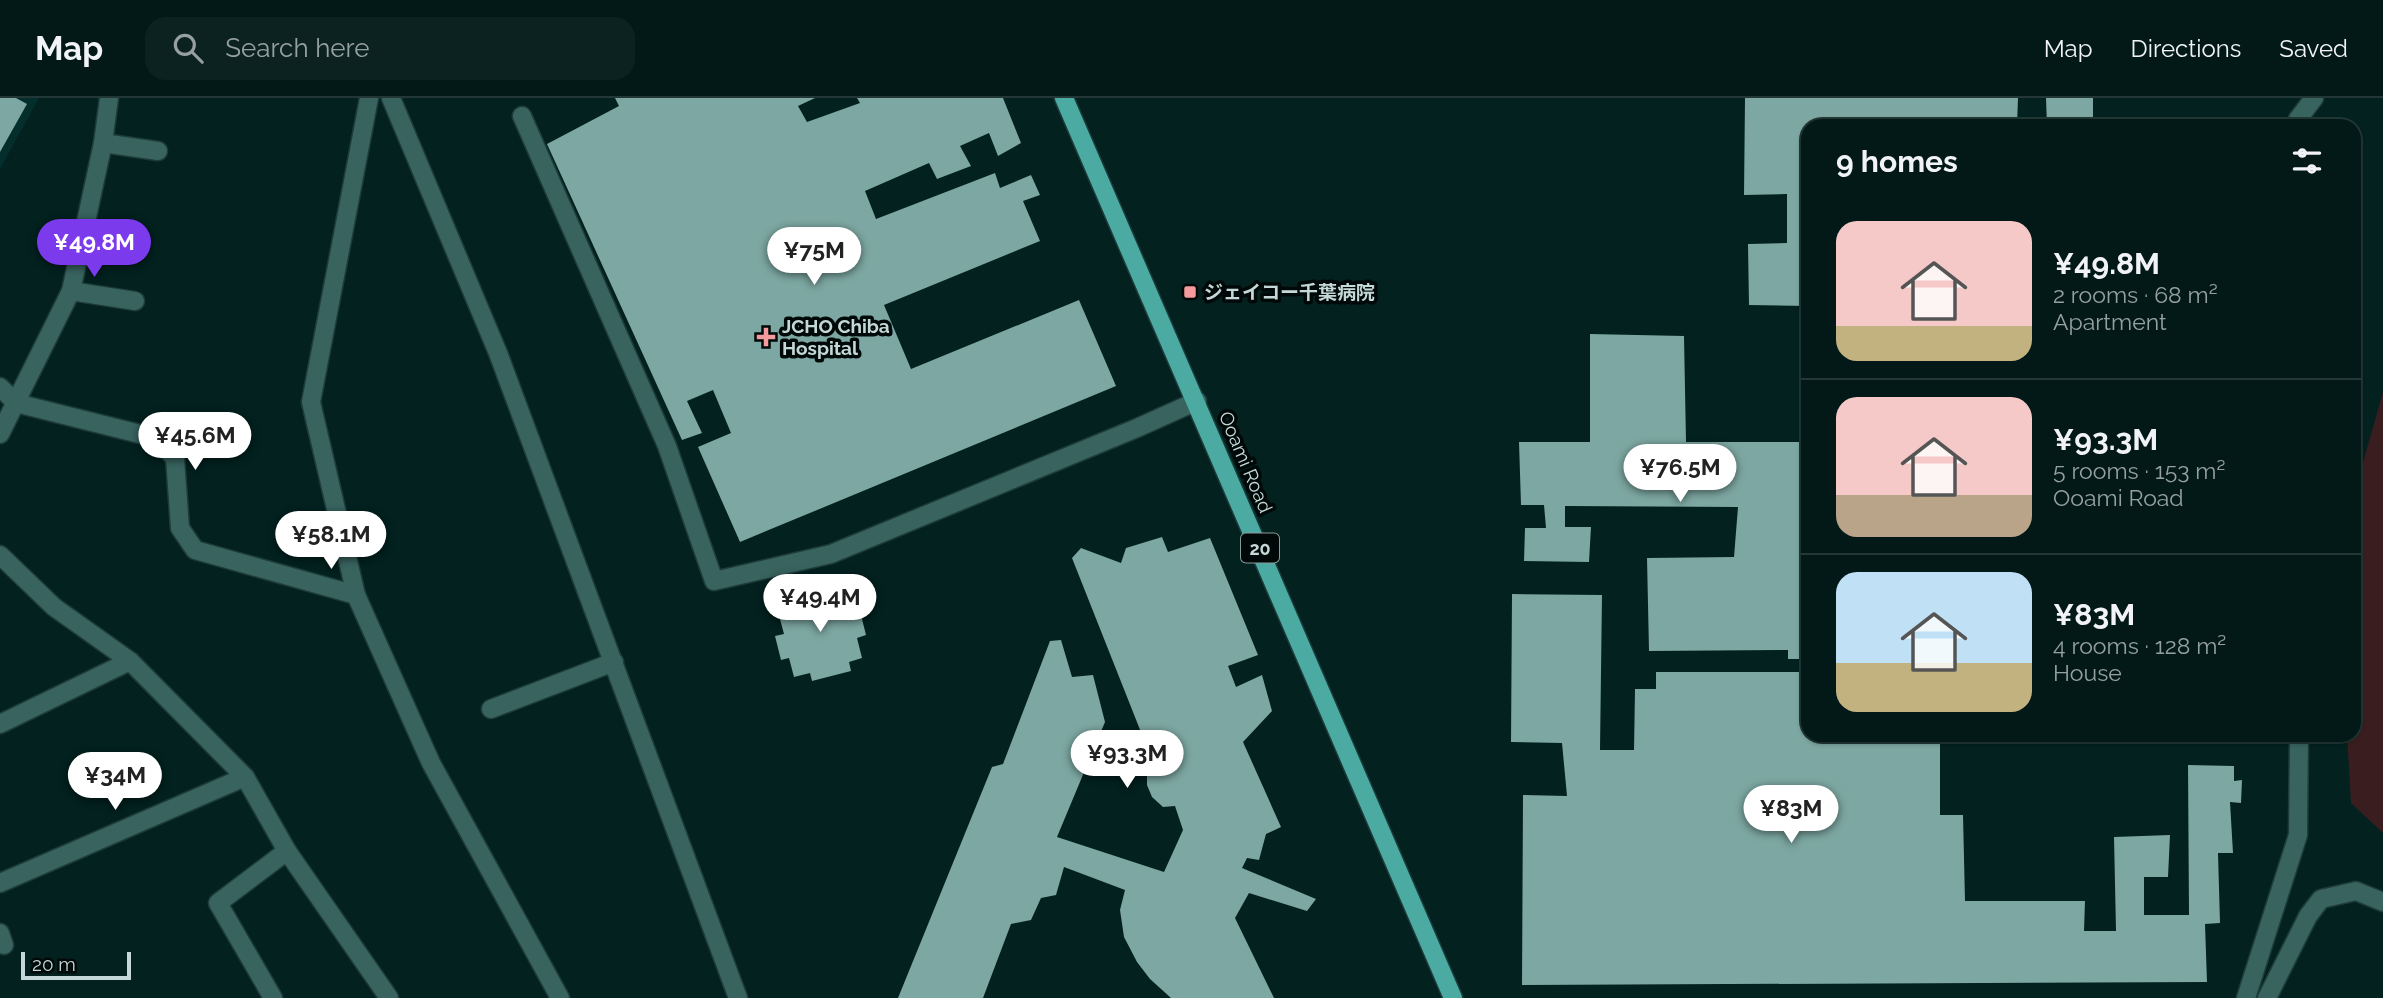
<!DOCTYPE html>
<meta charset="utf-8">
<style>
body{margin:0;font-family:Raleway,"Noto Sans JP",sans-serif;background:#0c2220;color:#f1f3f6;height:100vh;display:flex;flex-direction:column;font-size:26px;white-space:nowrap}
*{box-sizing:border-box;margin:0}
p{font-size:23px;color:#96a0a1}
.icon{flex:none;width:38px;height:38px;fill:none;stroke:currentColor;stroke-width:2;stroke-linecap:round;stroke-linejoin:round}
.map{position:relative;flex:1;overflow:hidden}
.panel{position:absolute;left:1801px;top:21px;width:560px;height:623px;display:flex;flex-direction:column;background:#021917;border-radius:21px;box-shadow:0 2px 5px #0004,0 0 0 2px #233836}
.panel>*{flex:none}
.scale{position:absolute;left:21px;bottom:18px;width:110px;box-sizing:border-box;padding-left:7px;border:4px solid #c4d9d7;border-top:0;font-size:19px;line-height:24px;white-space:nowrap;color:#c4d9d7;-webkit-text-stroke:5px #000908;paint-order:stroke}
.price{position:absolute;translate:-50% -60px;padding:0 16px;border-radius:24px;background:#fff;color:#222;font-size:23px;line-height:46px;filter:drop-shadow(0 2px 4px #0008)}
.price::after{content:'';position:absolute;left:50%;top:42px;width:21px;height:16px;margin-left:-10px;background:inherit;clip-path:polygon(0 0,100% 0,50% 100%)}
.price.active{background:#7c3aed;color:#fff}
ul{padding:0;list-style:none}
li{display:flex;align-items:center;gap:21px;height:175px;padding:0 35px}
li+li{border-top:2px solid #233836}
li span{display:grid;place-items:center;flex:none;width:196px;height:140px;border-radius:21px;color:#555}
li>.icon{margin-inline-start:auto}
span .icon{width:84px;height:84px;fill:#fffc;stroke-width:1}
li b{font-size:30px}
h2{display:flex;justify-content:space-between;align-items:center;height:84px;padding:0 35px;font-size:30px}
header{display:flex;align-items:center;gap:42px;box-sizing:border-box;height:98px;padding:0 35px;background:#021917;border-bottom:2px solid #233836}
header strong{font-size:33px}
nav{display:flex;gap:38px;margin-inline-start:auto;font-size:24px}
.search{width:490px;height:63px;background:#0c2220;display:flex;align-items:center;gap:18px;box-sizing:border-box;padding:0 24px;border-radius:21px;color:#96a0a1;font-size:26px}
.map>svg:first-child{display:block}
</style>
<header>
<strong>Map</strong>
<div class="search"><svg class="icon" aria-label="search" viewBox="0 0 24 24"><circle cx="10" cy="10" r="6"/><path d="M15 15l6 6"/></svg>Search here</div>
<nav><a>Map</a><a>Directions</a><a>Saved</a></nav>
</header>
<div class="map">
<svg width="2383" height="900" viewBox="0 0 2383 900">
<rect width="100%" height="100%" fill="#02211f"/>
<!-- built -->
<polygon fill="#042e2b" points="0,0 39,0 0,71"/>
<!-- green -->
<polygon fill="#3a1e1f" points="2383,294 2383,735 2351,705 2347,637 2354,637 2354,396"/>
<!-- building -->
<g fill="#7da7a2">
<polygon points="0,0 16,0 27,6 0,54"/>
<polygon points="615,0 815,0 798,8 807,24 860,5 857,0 1003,0 1021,45 998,58 989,35 960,48 971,68 937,81 929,65 865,93 876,121 995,75 1000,90 1031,77 1040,97 1023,103 1040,143 884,207 911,271 1079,202 1116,288 740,444 698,349 731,335 713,292 687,303 702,335 682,342 547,46 619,8"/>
<polygon points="1745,0 2018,0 2017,28 1808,28 1808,208 1749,207 1748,146 1787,145 1787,96 1744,97"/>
<polygon points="2046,0 2093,0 2093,28 2047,28"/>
<polygon points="1590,236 1684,238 1686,344 1808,344 1808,561 1788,561 1788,552 1649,553 1647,460 1734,459 1738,409 1565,408 1565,429 1591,429 1589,464 1524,463 1525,430 1546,430 1544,407 1521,407 1519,344 1590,344"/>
<polygon points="1162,439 1168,454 1210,440 1258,557 1228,568 1236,589 1262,577 1272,613 1243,644 1281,729 1266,736 1259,762 1247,760 1242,770 1316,801 1307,813 1249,795 1235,820 1274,900 1171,900 1150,881 1137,864 1124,839 1120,812 1125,792 1064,769 1056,797 1041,800 1031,822 1011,826 983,900 898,900 992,669 1003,666 1050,543 1061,542 1072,579 1093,577 1105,624 1057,739 1164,774 1183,732 1175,708 1163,709 1152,699 1147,687 1147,672 1152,662 1072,460 1081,450 1121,465 1126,450"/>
<polygon points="847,489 853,515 860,513 866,537 857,540 862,560 849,564 851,573 812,583 810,575 794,579 789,560 781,562 775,538 784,536 776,506"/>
<polygon points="1512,496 1602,497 1600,652 1634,652 1635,591 1656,591 1656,574 1808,574 1808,637 1940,637 1940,717 1963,717 1965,803 2085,803 2084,833 2116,833 2114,739 2170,737 2168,779 2144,779 2144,817 2189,817 2188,667 2234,668 2234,683 2242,682 2241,705 2230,704 2233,755 2218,755 2220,825 2205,826 2207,884 1522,887 1523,697 1567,698 1562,645 1511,644"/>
</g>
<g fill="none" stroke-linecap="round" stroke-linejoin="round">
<defs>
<g id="minor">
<polyline points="369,0 311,304 356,497 431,665 560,900"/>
<polyline points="391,0 498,255 738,900"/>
<polyline points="522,18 667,348 714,483 831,456 1137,330 1197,303"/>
<polyline points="2296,28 2298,21 2314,0"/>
<polyline points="103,45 158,53"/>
<polyline points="71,193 135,203"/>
<polyline points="0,289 16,305 156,340 175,360 180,430 195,452 356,497"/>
<polyline points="0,336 71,193 103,45 109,0"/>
<polyline points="0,457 54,509 130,563 245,679 287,753 389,900"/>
<polyline points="491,611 614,564"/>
<polyline points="0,626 130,563"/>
<polyline points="0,785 245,679"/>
<polyline points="0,835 4,847"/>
<polyline points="273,900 218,805 287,753"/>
<polyline points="2246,900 2298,737 2299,637"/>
<polyline points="2267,900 2308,818 2321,801 2356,793 2383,804"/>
</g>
<polyline id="major" points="1064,0 1453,900"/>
</defs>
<!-- minor casing -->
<use href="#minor" stroke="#1d3b39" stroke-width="21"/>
<!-- major casing -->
<use href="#major" stroke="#1d3b39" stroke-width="21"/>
<!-- minor -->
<use href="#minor" stroke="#38635f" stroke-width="18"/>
<!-- major -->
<use href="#major" stroke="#4baba3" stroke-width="18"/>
</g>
<!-- markers -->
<g fill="#f59b9e" stroke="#000908" stroke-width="2.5">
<rect x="1183" y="187" width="14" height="14" rx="3.5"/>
<path d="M762.5 228.5h7v7h7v7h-7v7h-7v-7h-7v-7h7z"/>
</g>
<g text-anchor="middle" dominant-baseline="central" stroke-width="7" stroke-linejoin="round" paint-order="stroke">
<!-- shield labels -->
<rect fill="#000908" stroke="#899b99" stroke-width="2" x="1241" y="435.5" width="38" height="29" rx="5"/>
<g font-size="18" font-weight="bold" fill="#c4d9d7">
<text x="1260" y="450">20</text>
</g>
<!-- poi labels -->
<g font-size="19" font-weight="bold" fill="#c4d9d7" stroke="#000908" text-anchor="start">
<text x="1204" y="194">ジェイコー千葉病院</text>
<text x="782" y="228">JCHO Chiba<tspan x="782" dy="22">Hospital</tspan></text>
</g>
<!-- street labels -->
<g font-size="19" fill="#c4d9d7" stroke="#000908">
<text transform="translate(1246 364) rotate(67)">Ooami Road</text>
</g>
</g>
</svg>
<div class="scale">20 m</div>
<b class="price active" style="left:94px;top:181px">¥49.8M</b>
<b class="price" style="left:814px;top:189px">¥75M</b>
<b class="price" style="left:195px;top:374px">¥45.6M</b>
<b class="price" style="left:1680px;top:406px">¥76.5M</b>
<b class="price" style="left:331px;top:473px">¥58.1M</b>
<b class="price" style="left:820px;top:536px">¥49.4M</b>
<b class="price" style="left:1127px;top:692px">¥93.3M</b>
<b class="price" style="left:115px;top:714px">¥34M</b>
<b class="price" style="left:1791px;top:747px">¥83M</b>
<section class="panel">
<h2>9 homes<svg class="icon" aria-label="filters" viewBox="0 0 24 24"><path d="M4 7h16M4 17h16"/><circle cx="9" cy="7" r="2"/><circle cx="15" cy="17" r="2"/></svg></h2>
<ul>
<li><span style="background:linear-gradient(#f6c9c9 75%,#c2b280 0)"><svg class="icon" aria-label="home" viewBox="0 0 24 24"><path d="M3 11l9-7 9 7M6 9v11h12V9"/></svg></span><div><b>¥49.8M</b><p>2 rooms · 68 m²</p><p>Apartment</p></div></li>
<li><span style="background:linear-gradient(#f6c9c9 70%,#b9a48a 0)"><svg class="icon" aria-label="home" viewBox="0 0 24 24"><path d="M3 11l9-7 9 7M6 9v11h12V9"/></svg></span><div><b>¥93.3M</b><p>5 rooms · 153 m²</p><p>Ooami Road</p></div></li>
<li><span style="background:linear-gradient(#bfe0f5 65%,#c2b280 0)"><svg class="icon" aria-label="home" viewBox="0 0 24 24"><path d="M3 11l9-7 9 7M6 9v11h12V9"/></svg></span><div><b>¥83M</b><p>4 rooms · 128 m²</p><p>House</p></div></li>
</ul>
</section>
</div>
